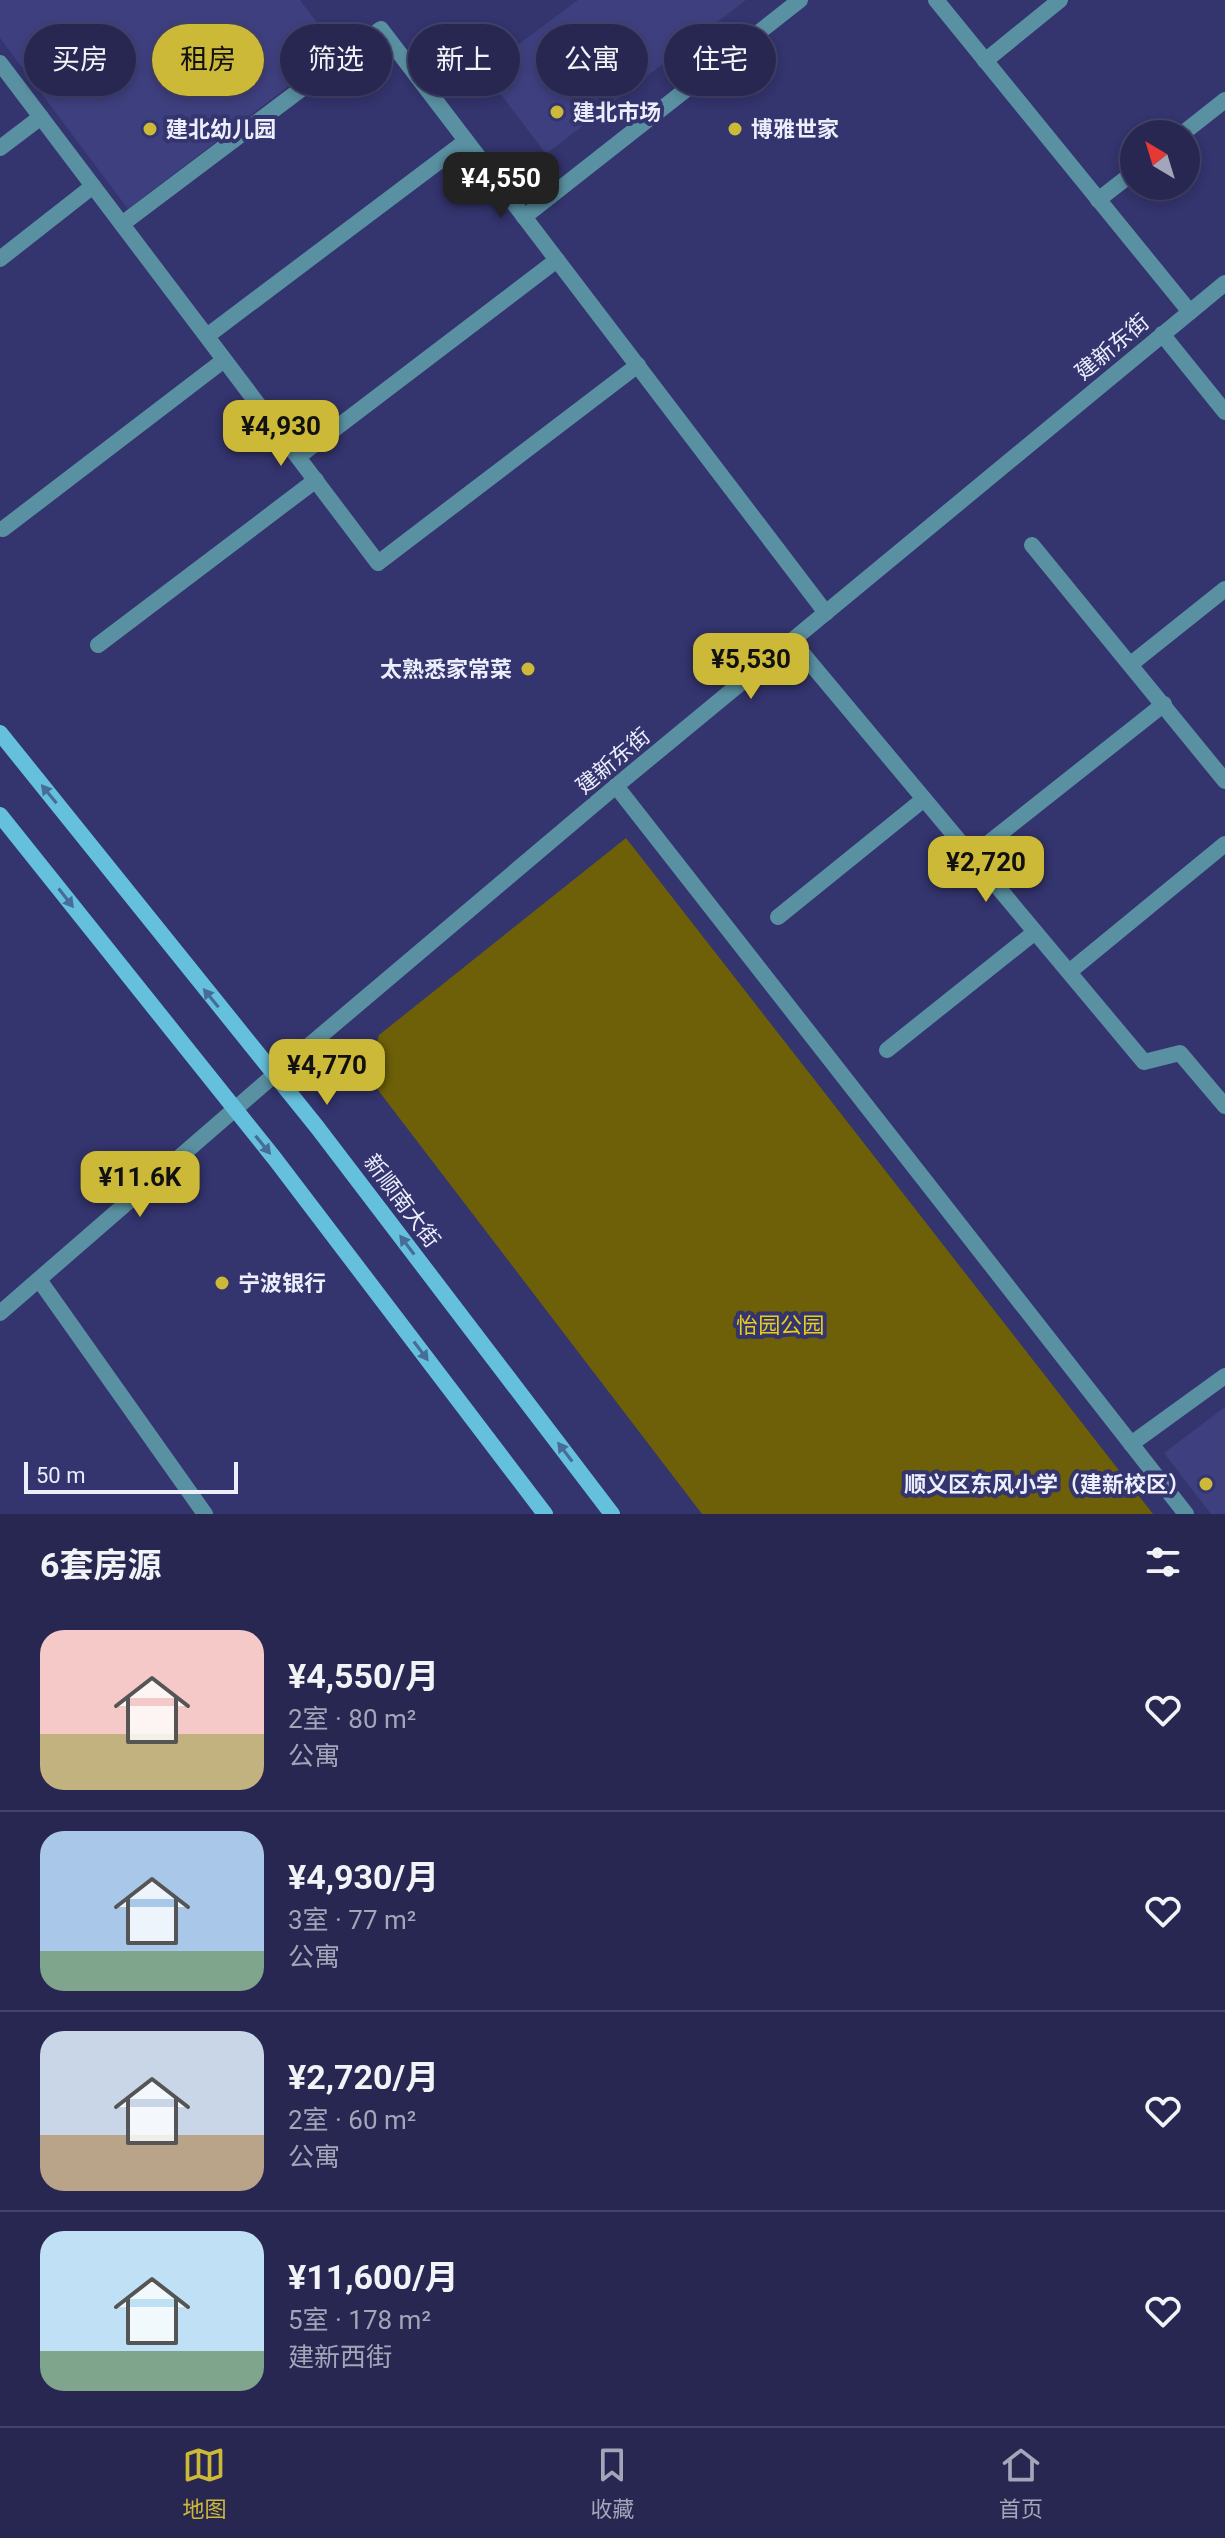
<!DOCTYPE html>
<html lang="zh">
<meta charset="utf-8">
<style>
body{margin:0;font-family:Roboto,"Noto Sans SC",sans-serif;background:#33335c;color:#f1f3f6;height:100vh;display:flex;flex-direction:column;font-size:30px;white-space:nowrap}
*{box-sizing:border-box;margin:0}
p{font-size:26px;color:#a4a5b8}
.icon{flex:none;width:44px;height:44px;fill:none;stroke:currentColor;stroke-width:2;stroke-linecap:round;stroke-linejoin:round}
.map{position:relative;height:1514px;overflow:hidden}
.side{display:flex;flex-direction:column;background:#272752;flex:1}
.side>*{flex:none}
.guide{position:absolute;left:24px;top:24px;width:800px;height:72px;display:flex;gap:16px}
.needle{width:52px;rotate:322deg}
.buttons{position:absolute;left:1120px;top:120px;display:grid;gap:16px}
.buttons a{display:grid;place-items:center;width:80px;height:80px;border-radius:50%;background:#272752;box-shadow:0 4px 12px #0003,0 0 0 2px #434469;font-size:40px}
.scale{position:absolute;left:24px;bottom:20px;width:214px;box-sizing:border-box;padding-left:8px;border:4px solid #eceefc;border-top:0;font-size:22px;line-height:28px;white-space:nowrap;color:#eceefc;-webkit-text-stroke:6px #34346e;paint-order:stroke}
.price{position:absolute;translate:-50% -68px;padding:0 18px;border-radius:16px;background:#cdb938;color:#111;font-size:26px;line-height:52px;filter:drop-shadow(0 2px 4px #0008)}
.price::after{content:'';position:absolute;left:50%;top:48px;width:24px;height:18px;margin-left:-12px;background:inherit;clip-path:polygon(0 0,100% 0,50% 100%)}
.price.active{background:#222;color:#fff}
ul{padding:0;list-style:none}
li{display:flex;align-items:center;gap:24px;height:200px;padding:0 40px}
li+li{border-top:2px solid #434469}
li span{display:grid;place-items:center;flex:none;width:224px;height:160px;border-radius:24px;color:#555}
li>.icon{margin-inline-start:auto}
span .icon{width:96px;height:96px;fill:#fffc;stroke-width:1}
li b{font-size:34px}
h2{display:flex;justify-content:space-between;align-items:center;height:96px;padding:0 40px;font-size:34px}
.pill{padding:0 28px;border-radius:36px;background:#272752;box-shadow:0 4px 12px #0003,0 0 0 2px #434469;font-size:28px;line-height:72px}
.pill.active{background:#cdb938;color:#111}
.tabs{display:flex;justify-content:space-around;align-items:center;height:112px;border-top:2px solid #434469;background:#272752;font-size:22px;color:#a4a5b8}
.tabs a{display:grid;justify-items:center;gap:4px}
.tabs .active{color:#cdb938}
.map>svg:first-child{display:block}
</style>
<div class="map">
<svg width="1225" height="1514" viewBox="0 0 1225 1514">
<rect width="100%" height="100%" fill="#34346e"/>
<!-- built -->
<g fill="#3e3f7e">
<polygon points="0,0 300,0 337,49 128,209 0,38"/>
<polygon points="578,0 746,0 546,154 483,71"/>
<polygon points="1225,1407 1225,1514 1211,1514 1164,1453"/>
</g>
<!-- green -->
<polygon fill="#6d6008" points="626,838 1153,1514 702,1514 368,1077 379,1035"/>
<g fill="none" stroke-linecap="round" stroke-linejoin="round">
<!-- service -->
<g stroke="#5a91a2" stroke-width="16">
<polyline points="936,0 1190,312"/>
<polyline points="985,61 1060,0"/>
<polyline points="1182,134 1225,100"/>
<polyline points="0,148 41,117"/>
<polyline points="1098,200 1134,172"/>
<polyline points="524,217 800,0"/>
<polyline points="0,259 93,186"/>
<polyline points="207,336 466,141"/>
<polyline points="298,457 557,260"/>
<polyline points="3,529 224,360"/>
<polyline points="1032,545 1225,781"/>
<polyline points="98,645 316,480"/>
<polyline points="1131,664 1225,589"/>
<polyline points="616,786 1186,1514"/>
<polyline points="972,856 1164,704"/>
<polyline points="778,917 924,799"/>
<polyline points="1069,972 1225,844"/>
<polyline points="887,1050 1035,932"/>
<polyline points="40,1281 205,1514"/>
<polyline points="1131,1444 1225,1376"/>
</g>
<!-- minor -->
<g stroke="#5a91a2" stroke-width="16">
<polyline points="0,63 378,563 638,365"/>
<polyline points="122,224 381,29 826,613"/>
<polyline points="1162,334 1225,412"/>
<polyline points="792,641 1144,1062 1180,1053 1225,1106"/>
<polyline points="0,1313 273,1076 616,786 1225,283"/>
</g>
<!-- secondary -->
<g stroke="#64c0dc" stroke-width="16">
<polyline points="0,733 317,1127 612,1514"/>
<polyline points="0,815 275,1159 545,1514"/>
</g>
</g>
<!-- one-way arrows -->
<defs><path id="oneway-solid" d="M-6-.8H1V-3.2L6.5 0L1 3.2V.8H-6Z" transform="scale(2)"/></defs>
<g fill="#476c9a">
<use href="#oneway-solid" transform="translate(49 794) rotate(-129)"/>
<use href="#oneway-solid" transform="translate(66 898) rotate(52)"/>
<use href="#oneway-solid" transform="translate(211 998) rotate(-129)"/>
<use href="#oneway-solid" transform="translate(263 1145) rotate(51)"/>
<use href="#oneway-solid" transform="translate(407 1245) rotate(-127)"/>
<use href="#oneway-solid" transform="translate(421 1351) rotate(53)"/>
<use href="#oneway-solid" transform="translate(565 1452) rotate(-127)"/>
</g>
<!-- markers -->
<g fill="#cdb938" stroke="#34346e" stroke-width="3">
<circle cx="557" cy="112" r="8"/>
<circle cx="150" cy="129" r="8"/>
<circle cx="735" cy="129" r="8"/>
<circle cx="528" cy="669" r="8"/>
<circle cx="222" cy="1283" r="8"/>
<circle cx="1206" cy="1484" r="8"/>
</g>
<g text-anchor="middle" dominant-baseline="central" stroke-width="8" stroke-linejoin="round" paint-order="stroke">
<!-- poi labels -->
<g font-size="22" font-weight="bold" fill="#eceefc" stroke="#34346e" text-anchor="start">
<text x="573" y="112">建北市场</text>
<text x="166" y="129">建北幼儿园</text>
<text x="751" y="129">博雅世家</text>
<text x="512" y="669" text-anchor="end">太熟悉家常菜</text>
<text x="238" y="1283">宁波银行</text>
<text x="1190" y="1484" text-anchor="end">顺义区东风小学（建新校区）</text>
</g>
<!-- street labels -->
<g font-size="22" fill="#eceefc" stroke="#34346e">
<text transform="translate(1112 347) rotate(-40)">建新东街</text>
<text transform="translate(613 761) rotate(-40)">建新东街</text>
<text transform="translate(402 1201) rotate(53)">新顺南大街</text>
</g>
<!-- park labels -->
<g font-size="22" fill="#e7ce1c" stroke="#34346e">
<text x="780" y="1325">怡园公园</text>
</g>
</g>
</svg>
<div class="buttons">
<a><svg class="needle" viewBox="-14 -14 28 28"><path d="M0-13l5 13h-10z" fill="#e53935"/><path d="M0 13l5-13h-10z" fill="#a4a5b8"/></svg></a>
</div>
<div class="scale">50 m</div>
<b class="price active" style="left:501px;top:220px">¥4,550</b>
<b class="price" style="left:281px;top:468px">¥4,930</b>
<b class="price" style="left:751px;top:701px">¥5,530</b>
<b class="price" style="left:986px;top:904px">¥2,720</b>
<b class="price" style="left:327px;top:1107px">¥4,770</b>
<b class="price" style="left:140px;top:1219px">¥11.6K</b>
<div class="guide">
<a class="pill">买房</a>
<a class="pill active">租房</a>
<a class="pill">筛选</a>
<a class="pill">新上</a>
<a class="pill">公寓</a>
<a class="pill">住宅</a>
</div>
</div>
<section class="side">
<h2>6套房源<svg class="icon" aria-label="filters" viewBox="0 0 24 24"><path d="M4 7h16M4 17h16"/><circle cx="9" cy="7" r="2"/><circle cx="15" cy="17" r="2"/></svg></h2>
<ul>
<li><span style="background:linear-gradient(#f6c9c9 65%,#c2b280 0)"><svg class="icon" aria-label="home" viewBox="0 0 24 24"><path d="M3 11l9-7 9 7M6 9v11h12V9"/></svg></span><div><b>¥4,550/月</b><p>2室 · 80 m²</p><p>公寓</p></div><svg class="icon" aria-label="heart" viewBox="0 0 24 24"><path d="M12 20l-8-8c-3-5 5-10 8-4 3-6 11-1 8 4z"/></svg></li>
<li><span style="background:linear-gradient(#a9c7e8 75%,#7fa58c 0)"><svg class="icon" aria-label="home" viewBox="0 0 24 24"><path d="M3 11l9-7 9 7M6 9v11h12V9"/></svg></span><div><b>¥4,930/月</b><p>3室 · 77 m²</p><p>公寓</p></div><svg class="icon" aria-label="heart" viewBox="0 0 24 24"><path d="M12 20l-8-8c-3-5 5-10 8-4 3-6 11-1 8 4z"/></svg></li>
<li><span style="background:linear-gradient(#c9d6e8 65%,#b9a48a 0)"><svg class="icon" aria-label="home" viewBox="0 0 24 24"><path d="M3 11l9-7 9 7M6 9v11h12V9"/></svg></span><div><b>¥2,720/月</b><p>2室 · 60 m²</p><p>公寓</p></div><svg class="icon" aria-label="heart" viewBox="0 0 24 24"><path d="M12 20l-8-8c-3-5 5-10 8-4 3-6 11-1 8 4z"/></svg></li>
<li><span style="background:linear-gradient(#bfe0f5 75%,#7fa58c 0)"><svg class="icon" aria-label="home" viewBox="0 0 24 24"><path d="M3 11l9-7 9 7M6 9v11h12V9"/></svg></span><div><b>¥11,600/月</b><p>5室 · 178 m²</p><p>建新西街</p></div><svg class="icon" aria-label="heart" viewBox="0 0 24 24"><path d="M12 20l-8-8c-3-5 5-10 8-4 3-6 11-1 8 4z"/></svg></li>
</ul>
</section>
<nav class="tabs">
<a class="active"><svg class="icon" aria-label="map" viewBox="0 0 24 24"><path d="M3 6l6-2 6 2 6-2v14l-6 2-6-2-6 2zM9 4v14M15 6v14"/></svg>地图</a>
<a><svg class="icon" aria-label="saved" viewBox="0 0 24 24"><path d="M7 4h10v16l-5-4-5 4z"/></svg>收藏</a>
<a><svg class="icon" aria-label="home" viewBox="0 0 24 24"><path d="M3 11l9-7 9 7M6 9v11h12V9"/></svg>首页</a>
</nav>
